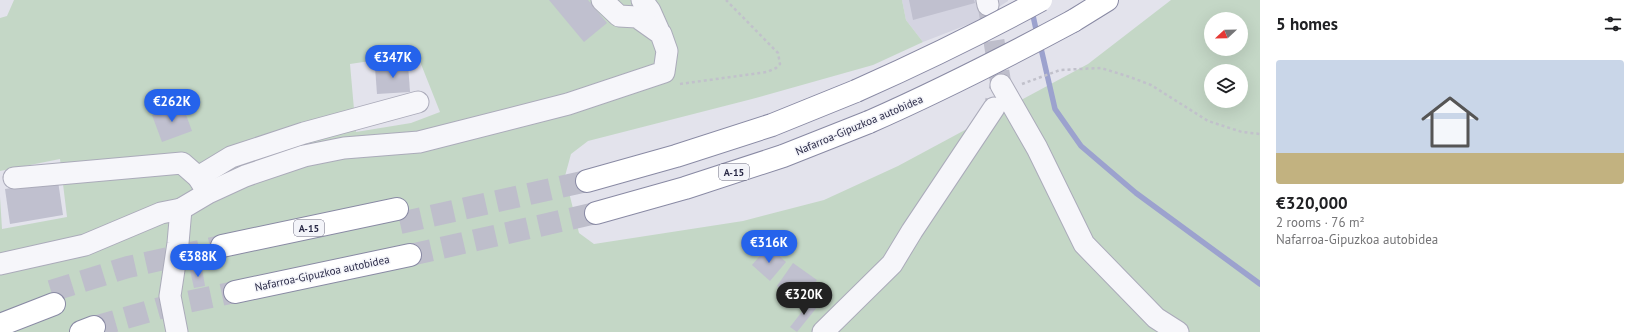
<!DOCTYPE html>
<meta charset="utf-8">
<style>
body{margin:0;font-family:"PT Sans",sans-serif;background:#f2f2f2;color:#202124;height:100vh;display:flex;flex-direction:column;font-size:15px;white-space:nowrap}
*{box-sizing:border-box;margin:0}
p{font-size:13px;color:#757577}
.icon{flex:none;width:22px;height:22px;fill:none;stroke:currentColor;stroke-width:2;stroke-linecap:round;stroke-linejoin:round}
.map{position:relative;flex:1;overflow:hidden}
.details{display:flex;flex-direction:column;background:#fff;width:380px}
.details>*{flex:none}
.needle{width:26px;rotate:248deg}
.fabs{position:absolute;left:1204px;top:12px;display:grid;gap:8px}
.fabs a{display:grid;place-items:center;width:44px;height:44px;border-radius:50%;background:#fff;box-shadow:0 4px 16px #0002;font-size:20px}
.price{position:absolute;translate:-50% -34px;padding:0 9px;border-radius:14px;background:#2563eb;color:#fff;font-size:13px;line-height:26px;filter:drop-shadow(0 1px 2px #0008)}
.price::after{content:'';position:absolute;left:50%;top:24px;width:12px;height:9px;margin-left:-6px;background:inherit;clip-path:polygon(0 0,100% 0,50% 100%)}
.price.active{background:#222;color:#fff}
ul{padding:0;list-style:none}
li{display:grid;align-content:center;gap:8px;height:212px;padding:0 16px}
li span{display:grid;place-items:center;height:124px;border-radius:4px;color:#555}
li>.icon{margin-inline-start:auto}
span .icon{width:72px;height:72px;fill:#fffc;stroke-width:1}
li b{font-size:17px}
h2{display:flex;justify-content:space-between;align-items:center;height:48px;padding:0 16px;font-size:17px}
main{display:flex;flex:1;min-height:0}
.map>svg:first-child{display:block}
</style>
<main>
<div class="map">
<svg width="1260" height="332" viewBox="0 0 1260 332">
<rect width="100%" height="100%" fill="#e3e3ec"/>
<!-- built -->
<polygon fill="#d4d4e1" points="902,0 1008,0 1008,1 977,21 923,42 906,20"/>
<!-- green -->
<path fill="#c4d7c6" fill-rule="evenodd" d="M14 0H902L906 20 923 42 873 65 752 99 588 141 571 154 565 176 579 233 594 244 743 221 824 200 898 166 1088 64 1171 0H1260V332H0V197L2 229 67 217 60 159 0 171V18L7 16ZM1211 19H1241V49H1211ZM417 54 440 112 411 123 356 132 350 64ZM1211 71H1241V101H1211Z"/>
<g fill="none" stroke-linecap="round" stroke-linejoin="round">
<!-- stream -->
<g stroke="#9ca2ce" stroke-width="5.5">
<polyline points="1032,11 1037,34"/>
<polyline points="1040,44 1055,109 1081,146 1136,193 1260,284"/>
</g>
</g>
<!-- building -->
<g fill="#c0c0cf">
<polygon points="549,0 588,0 607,23 584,42"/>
<polygon points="909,0 974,0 975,3 913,20"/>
<polygon points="408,64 410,92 377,94 375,67"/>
<polygon points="182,104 192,131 162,142 152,115"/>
<polygon points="58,181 63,215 10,224 5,189"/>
<polygon points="768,246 786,262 770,281 752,265"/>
<polygon points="793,263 817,280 801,303 777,286"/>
<polygon points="202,268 205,286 194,288 190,270"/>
<polygon points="811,300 818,306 797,332 790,327"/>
</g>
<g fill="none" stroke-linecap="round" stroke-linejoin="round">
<!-- minor-tunnel -->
<polyline stroke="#bebecb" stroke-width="21" stroke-dasharray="21 10" stroke-linecap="butt" points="989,10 1001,85 995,103"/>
<!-- highway-tunnel -->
<g stroke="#bebecb" stroke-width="22" stroke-dasharray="22 11" stroke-linecap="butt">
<polyline points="400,223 587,181"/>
<polyline points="410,255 596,213"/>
<polyline points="51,291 128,267 222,246"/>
<polyline points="94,327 164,307 235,292"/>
</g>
<defs>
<g id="minor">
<polyline points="642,0 650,11 658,29"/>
<polyline points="987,0 988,5"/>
<polyline points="1001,85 1037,148 1084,244 1156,318 1178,332"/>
<polyline points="198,177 231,157 304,133 418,102"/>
<polyline points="14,178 182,163 198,177 205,188"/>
<polyline points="0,264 85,245 161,213 181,209 208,193 245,176 304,156 344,148 419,142 568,104 664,72 667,51 661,34 637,17 619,16 602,0"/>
<polyline points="177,332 170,296 178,243 181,209"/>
<polyline points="823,332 892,264 912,231 994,108"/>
</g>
<g id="highway">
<polyline points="1073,21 1107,0"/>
<polyline points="587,181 676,156 772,125 856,91"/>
<polyline points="596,213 685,188 783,156 869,122"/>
<polyline points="222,246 397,209"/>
<polyline points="235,292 410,255"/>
<polyline points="0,325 54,304"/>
<polyline points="81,332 94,327"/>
</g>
</defs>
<!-- minor casing -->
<use href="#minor" stroke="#ababba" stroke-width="23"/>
<!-- highway casing -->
<use href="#highway" stroke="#898aa4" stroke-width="24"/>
<!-- path -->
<g stroke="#c1c1cb" stroke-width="2.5" stroke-dasharray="3 3" stroke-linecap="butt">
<polyline points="680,84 767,72 776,68 780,64 778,53 726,0"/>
<polyline points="1022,84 1060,70 1101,68 1130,77 1151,85 1208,121 1242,132 1260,134"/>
</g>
<!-- minor -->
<use href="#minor" stroke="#f6f6fa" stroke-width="21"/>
<!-- highway -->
<use href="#highway" stroke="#fff" stroke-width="22"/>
<defs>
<g id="highway-bridge">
<path d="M856 91C919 63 981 33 1041 0"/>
<path d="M869 122C939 91 1006 57 1073 21"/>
</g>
</defs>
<!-- highway-bridge casing -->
<use href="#highway-bridge" stroke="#898aa4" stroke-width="24" stroke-linecap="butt"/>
<!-- highway-bridge -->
<use href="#highway-bridge" stroke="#fff" stroke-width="22"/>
</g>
<g text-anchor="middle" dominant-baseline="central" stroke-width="3" stroke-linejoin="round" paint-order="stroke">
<!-- shield labels -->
<g fill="#f3f4f9" stroke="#66667c" stroke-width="1">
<rect x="719" y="164" width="30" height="16" rx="3"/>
<rect x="294" y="220" width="30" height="16" rx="3"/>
</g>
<g font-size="10" font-weight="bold" fill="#292946">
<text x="734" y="172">A-15</text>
<text x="309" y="228">A-15</text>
</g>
<!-- street labels -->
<g font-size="11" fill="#292946" stroke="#f3f4f9">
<text transform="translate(859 125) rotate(-23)">Nafarroa-Gipuzkoa autobidea</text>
<text transform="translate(322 273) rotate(-12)">Nafarroa-Gipuzkoa autobidea</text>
</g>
</g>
</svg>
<div class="fabs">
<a><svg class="needle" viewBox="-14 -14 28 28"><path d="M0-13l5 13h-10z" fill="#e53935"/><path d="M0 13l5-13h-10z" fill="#757577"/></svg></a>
<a><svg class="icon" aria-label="layers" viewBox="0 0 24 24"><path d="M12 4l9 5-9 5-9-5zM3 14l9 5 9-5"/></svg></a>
</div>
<b class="price" style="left:393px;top:79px">€347K</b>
<b class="price" style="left:172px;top:123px">€262K</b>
<b class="price" style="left:769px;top:264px">€316K</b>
<b class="price" style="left:198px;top:278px">€388K</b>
<b class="price active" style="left:804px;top:316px">€320K</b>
</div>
<section class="details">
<h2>5 homes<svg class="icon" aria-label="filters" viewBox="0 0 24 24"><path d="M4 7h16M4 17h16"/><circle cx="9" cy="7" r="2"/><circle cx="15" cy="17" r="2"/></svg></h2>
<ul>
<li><span style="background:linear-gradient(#c9d6e8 75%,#c2b280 0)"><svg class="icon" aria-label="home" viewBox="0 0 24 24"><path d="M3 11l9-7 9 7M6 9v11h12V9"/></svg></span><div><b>€320,000</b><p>2 rooms · 76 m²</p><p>Nafarroa-Gipuzkoa autobidea</p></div></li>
</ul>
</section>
</main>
